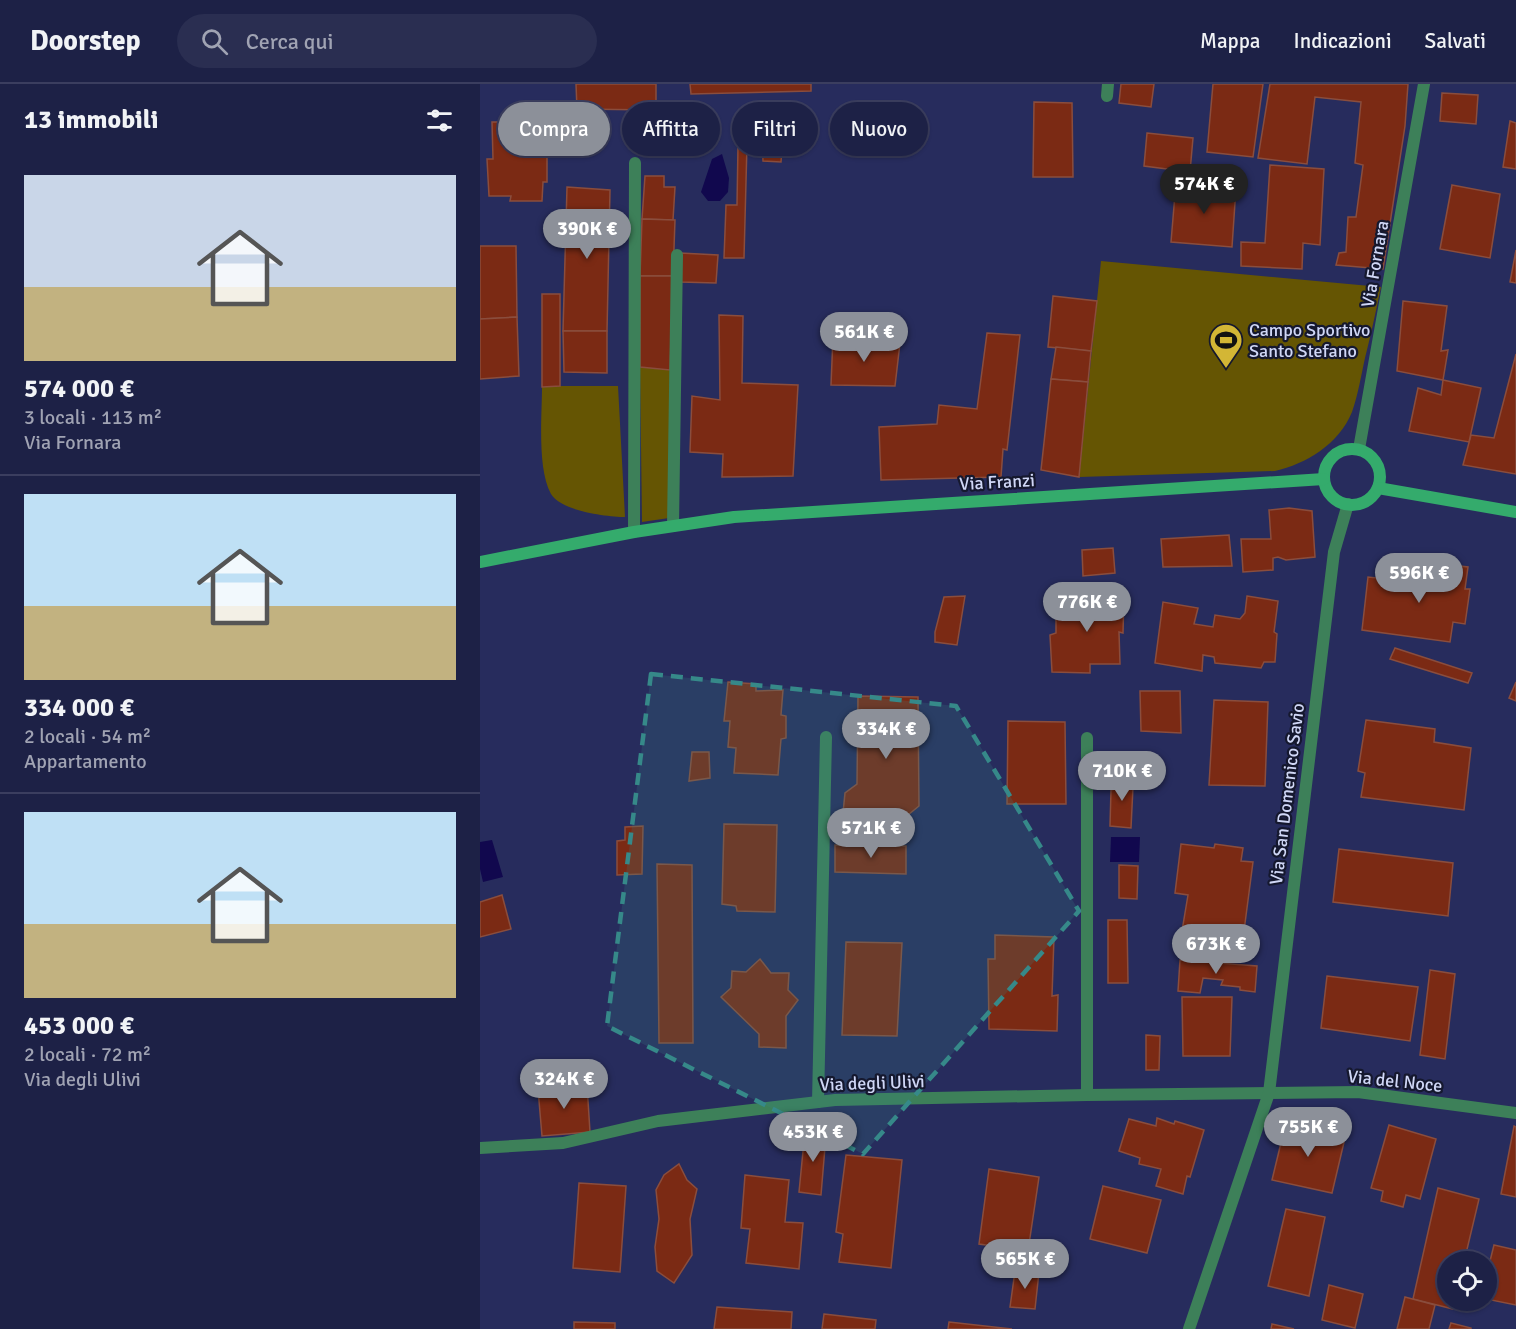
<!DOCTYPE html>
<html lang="it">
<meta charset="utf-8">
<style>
body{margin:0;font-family:Signika,sans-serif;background:#2a2e51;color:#f1f3f6;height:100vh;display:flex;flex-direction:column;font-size:22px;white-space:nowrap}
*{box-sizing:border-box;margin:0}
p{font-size:20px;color:#a0a3b3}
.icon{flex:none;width:33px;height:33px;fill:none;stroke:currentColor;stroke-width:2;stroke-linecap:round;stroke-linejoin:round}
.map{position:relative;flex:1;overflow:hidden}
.details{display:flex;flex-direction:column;background:#1d2146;width:480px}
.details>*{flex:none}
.banner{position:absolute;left:18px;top:18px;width:570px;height:54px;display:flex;gap:12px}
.buttons{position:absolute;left:957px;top:1167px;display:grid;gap:12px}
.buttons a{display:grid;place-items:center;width:60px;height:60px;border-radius:50%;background:#1d2146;box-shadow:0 2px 4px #0004,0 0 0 2px #3b3e5f;font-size:30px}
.price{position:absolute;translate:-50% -51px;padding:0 14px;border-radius:21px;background:#8c9099;color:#fff;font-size:20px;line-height:39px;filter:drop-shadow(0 2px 3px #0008)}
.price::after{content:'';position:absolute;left:50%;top:36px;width:18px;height:14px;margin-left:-9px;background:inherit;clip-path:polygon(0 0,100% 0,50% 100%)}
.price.on{background:#222;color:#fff}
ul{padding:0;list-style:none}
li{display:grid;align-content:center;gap:12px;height:318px;padding:0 24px}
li+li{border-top:2px solid #3b3e5f}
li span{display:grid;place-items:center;height:186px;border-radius:0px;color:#555}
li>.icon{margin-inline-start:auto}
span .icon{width:108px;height:108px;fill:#fffc;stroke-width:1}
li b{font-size:26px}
h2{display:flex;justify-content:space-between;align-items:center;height:72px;padding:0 24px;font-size:26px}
.chip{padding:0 21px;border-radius:27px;background:#1d2146;box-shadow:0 2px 4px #0004,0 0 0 2px #3b3e5f;font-size:21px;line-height:54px}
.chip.on{background:#8c9099;color:#fff}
header{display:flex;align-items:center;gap:36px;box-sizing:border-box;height:84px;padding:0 30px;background:#1d2146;border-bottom:2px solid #3b3e5f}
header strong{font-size:28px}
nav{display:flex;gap:33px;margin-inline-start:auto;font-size:21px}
.search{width:420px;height:54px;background:#2a2e51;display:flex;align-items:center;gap:15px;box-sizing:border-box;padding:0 21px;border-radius:33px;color:#a0a3b3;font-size:22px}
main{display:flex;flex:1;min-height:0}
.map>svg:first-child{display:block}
</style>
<header>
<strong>Doorstep</strong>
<div class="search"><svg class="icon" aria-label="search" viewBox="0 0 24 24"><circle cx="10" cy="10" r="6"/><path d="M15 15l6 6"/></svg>Cerca qui</div>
<nav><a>Mappa</a><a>Indicazioni</a><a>Salvati</a></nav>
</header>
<main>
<section class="details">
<h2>13 immobili<svg class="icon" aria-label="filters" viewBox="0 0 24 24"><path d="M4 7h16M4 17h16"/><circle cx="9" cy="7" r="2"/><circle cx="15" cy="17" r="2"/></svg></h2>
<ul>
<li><span style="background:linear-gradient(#c9d6e8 60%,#c2b280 0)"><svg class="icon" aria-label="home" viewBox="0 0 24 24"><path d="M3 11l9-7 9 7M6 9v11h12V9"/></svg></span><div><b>574 000 €</b><p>3 locali · 113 m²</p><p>Via Fornara</p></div></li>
<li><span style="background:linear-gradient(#bfe0f5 60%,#c2b280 0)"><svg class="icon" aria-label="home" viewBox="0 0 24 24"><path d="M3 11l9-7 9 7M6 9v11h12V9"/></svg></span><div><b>334 000 €</b><p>2 locali · 54 m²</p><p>Appartamento</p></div></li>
<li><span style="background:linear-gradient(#bfe0f5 60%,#c2b280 0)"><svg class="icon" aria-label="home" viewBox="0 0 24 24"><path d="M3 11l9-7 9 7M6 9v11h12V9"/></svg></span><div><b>453 000 €</b><p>2 locali · 72 m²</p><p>Via degli Ulivi</p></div></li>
</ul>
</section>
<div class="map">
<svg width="1036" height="1245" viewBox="0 0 1036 1245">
<rect width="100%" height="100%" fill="#272c5d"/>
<!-- green -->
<g fill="#655503">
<path d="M621 177 901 203C896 227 891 250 885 274 881 292 878 311 872 328 859 360 826 380 795 387L599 393Z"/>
<polygon points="160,283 190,286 189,434 162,438"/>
<path d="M80 302H138L145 433C127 433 81 427 71 410 57 384 62 332 62 303Z"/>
</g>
<!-- water -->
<g fill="#11084e">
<polygon points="242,70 249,94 248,108 240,117 228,117 221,108 232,75"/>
<polygon points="631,753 660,753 659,778 630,778"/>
<polygon points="12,756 23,793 3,798 0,785 0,758"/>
</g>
<!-- building -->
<g fill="#7b2a14" stroke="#8a4d3d" stroke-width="1.5">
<polygon points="96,0 176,0 176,26 97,25"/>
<polygon points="210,0 331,0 331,7 211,10"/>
<polygon points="641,0 674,0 671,23 639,19"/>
<polygon points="733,0 783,0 773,73 727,68"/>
<polygon points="790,0 928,0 925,42 903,185 856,181 859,169 866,168 868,133 876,133 883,81 875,79 881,18 835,13 827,80 778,74"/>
<polygon points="962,9 998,11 996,40 960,37"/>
<polygon points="554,18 592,19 593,93 553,93"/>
<polygon points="1030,37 1036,39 1036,85 1023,83"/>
<polygon points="12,38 45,38 45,42 62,42 62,67 67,67 67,98 63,98 62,117 30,117 31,112 9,112 7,75 13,75"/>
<polygon points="667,49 713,54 710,88 664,82"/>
<polygon points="282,54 303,54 301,78 283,77"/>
<polygon points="267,60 264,174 244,174 246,121 257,121 258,62"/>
<polygon points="790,81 844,85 840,161 823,159 822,185 761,182 761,158 785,159"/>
<polygon points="165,92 184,92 184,103 195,103 193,136 162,135"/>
<polygon points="696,98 756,104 752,163 691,158"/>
<polygon points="972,101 1020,110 1010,174 960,165"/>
<polygon points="87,103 130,106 127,247 83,247"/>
<polygon points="162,135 195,136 193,192 160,192"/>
<polygon points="0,162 36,162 37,233 0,235"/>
<polygon points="1036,166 1036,199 1030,198"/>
<polygon points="200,169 238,171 236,199 201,198"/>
<polygon points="160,192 193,192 190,286 160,283"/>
<polygon points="62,210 80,210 80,302 62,303"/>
<polygon points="573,212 617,217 611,267 568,263"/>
<polygon points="923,217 967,222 961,267 968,266 963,296 917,287"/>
<polygon points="239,231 263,232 262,299 318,301 313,392 242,393 243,370 210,368 212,312 240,316"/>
<polygon points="37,233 39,292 0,295 0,235"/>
<polygon points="83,247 127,247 127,289 84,288"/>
<polygon points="507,249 540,251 527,366 523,365 521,393 401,396 399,343 457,340 459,321 497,325"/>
<polygon points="353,253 420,259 415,302 351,301"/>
<polygon points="576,263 611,267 608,298 571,295"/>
<polygon points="1036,270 1036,390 983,381 991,351 1014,354"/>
<polygon points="571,295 608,298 599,393 561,386"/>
<polygon points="963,296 1001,304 989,358 929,347 938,304 961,311"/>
<polygon points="809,424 832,427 835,473 806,476 798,473 793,474 793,486 763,488 761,455 791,455 789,426"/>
<polygon points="749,451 752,482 683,483 681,455"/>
<polygon points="633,464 635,489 603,492 602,466"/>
<polygon points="945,478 988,483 985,505 990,505 985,540 973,538 970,558 882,546 888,493 944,499"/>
<polygon points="644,511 643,549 639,548 640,580 610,580 610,589 572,588 570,551 576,549 576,513"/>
<polygon points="485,512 477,561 455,558 455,548 464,513"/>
<polygon points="767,512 798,517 794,548 797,550 795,578 784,578 781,584 735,579 734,573 723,571 722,587 675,579 683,518 718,524 714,540 733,543 735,531 760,535 765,529"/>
<polygon points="915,564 992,589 988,599 910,575"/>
<polygon points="248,598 276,600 276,607 303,606 301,631 306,632 306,654 301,655 298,691 254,689 256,664 248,663 250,637 244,637"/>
<polygon points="1036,598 1036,617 1029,614"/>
<polygon points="660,607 700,607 701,649 661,647"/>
<polygon points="378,612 438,613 439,722 423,735 397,733 393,740 374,737 363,729 365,709 377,700"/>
<polygon points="734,616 788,618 785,702 729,701"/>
<polygon points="886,636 955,645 954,658 991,664 984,726 881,713 885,689 878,687"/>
<polygon points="528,637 585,638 586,720 527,720"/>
<polygon points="212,668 229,668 230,694 209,697"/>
<polygon points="657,692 658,701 653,703 651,744 630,742 631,706 635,705 633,695"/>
<polygon points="244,740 297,741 295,828 257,827 256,822 242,820"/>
<polygon points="163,742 162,790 137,791 137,757 145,756 145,743"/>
<polygon points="701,760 734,764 735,760 763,764 761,777 773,778 764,847 756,846 749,867 700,859 708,811 695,809"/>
<polygon points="355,761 426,762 426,790 355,788"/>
<polygon points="859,765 973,779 968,832 853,818"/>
<polygon points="177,780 212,781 213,959 179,959"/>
<polygon points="639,781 658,782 657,815 639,814"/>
<polygon points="22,811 31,845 0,853 0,818"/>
<polygon points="628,836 647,836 648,899 628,899"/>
<polygon points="515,851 574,853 572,912 578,911 577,947 509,945 508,875 515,875"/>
<polygon points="366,858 422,859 417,952 362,951"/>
<polygon points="280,875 291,889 309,889 308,906 318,916 306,932 306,964 279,963 279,950 241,913 251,904 252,887 266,888"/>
<polygon points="700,876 777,882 775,908 760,906 760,903 741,901 743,896 723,894 720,909 698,907"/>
<polygon points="950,886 975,890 965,975 940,971"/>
<polygon points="847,892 938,903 930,957 841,944"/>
<polygon points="702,913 752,913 750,972 703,972"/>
<polygon points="666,951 680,952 679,986 666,986"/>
<polygon points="107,1001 110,1048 62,1052 58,1005"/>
<polygon points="677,1034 694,1040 695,1037 724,1046 710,1093 707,1092 703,1110 676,1102 681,1085 659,1080 660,1074 639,1067 649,1035 676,1042"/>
<polygon points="806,1038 865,1054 852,1109 792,1096"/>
<polygon points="909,1041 956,1055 940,1115 926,1111 923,1123 901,1117 903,1107 891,1104"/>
<polygon points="1034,1042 1036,1043 1036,1113 1021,1110"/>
<polygon points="325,1047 346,1051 341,1111 319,1108"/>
<polygon points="366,1071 422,1076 411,1184 359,1178 363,1150 356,1148"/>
<polygon points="199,1080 207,1096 217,1105 210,1135 212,1171 194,1199 177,1187 175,1163 179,1135 176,1106 184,1091"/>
<polygon points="509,1085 559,1093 548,1167 499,1160"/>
<polygon points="265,1091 309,1096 305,1138 323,1139 319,1185 266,1179 270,1145 261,1144"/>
<polygon points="99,1099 146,1102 140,1188 93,1184"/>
<polygon points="623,1102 681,1116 667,1169 610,1155"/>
<polygon points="958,1104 999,1115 984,1178 968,1178 968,1216 975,1216 973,1225 933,1215"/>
<polygon points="806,1125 845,1133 829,1212 788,1202"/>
<polygon points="1014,1161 1036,1166 1036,1221 1006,1215 1006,1193"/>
<polygon points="535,1187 559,1188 555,1225 530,1223"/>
<polygon points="849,1201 883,1210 875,1244 842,1236"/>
<polygon points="925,1213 955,1221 949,1245 917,1245"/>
<polygon points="237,1223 312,1228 311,1245 234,1245"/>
<polygon points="344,1230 396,1236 395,1245 342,1245"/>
<polygon points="94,1238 135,1239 135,1245 94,1245"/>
<polygon points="469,1238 532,1245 468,1245"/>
<polygon points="971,1239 991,1244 991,1245 969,1245"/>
<polygon points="792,1240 814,1245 791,1245"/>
</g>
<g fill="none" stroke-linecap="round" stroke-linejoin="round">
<!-- service -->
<g stroke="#3d8059" stroke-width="12">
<polyline points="627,12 628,0"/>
<polyline points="607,654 607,1011"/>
<polyline points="338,1018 346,653"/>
</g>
<!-- minor -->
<g stroke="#3d8059" stroke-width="12">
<polyline points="879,365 944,0"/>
<polyline points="193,442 197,171"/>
<polyline points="154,448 155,79"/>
<polyline points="0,1064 83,1059 178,1037 355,1016 607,1011 878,1008 1036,1029"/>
</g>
<!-- tertiary -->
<polyline stroke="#3d8059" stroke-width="12" points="709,1245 789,1009 854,468 868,420"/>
<!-- secondary -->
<g stroke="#34ab6c" stroke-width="12">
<circle cx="872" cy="393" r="28"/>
<polyline points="898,404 1036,428"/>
<polyline points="0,478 154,448 254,433 844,395"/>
</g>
</g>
<!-- marked area -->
<path fill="#368989" fill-opacity="0.2" stroke="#368989" stroke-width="4.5" stroke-dasharray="12 8" stroke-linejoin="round" d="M171 590 476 622 599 827 383 1070 127 942Z"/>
<!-- icons -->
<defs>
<symbol id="stadium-pin" viewBox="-11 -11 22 30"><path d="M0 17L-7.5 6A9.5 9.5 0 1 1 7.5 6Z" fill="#d3b635" stroke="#15182e"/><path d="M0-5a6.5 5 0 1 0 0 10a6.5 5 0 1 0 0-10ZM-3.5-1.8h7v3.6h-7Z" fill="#111"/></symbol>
</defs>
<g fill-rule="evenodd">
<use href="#stadium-pin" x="727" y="237" width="38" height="52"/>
</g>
<g text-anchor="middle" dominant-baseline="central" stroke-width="4.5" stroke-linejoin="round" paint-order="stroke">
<!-- street labels -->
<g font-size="18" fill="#d0d7f6" stroke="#15182e">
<text transform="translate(895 180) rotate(-80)">Via Fornara</text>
<text transform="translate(517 398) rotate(-3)">Via Franzi</text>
<text transform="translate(807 710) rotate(-83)">Via San Domenico Savio</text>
<text transform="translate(915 997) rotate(6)">Via del Noce</text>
<text transform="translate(392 999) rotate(-2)">Via degli Ulivi</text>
</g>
<!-- poi labels -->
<g font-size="18" fill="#d0d7f6" stroke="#15182e" text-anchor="start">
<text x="769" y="246">Campo Sportivo<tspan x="769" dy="21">Santo Stefano</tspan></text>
</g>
</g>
</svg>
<div class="buttons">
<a><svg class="icon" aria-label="locate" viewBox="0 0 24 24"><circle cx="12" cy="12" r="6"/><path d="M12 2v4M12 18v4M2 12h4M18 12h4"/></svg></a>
</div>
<b class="price on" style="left:724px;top:131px">574K €</b>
<b class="price" style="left:107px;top:176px">390K €</b>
<b class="price" style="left:384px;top:279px">561K €</b>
<b class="price" style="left:939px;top:520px">596K €</b>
<b class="price" style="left:607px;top:549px">776K €</b>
<b class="price" style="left:406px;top:676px">334K €</b>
<b class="price" style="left:642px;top:718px">710K €</b>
<b class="price" style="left:391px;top:775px">571K €</b>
<b class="price" style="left:736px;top:891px">673K €</b>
<b class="price" style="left:84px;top:1026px">324K €</b>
<b class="price" style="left:828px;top:1074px">755K €</b>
<b class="price" style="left:333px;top:1079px">453K €</b>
<b class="price" style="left:545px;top:1206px">565K €</b>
<div class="banner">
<a class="chip on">Compra</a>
<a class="chip">Affitta</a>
<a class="chip">Filtri</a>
<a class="chip">Nuovo</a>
</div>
</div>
</main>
